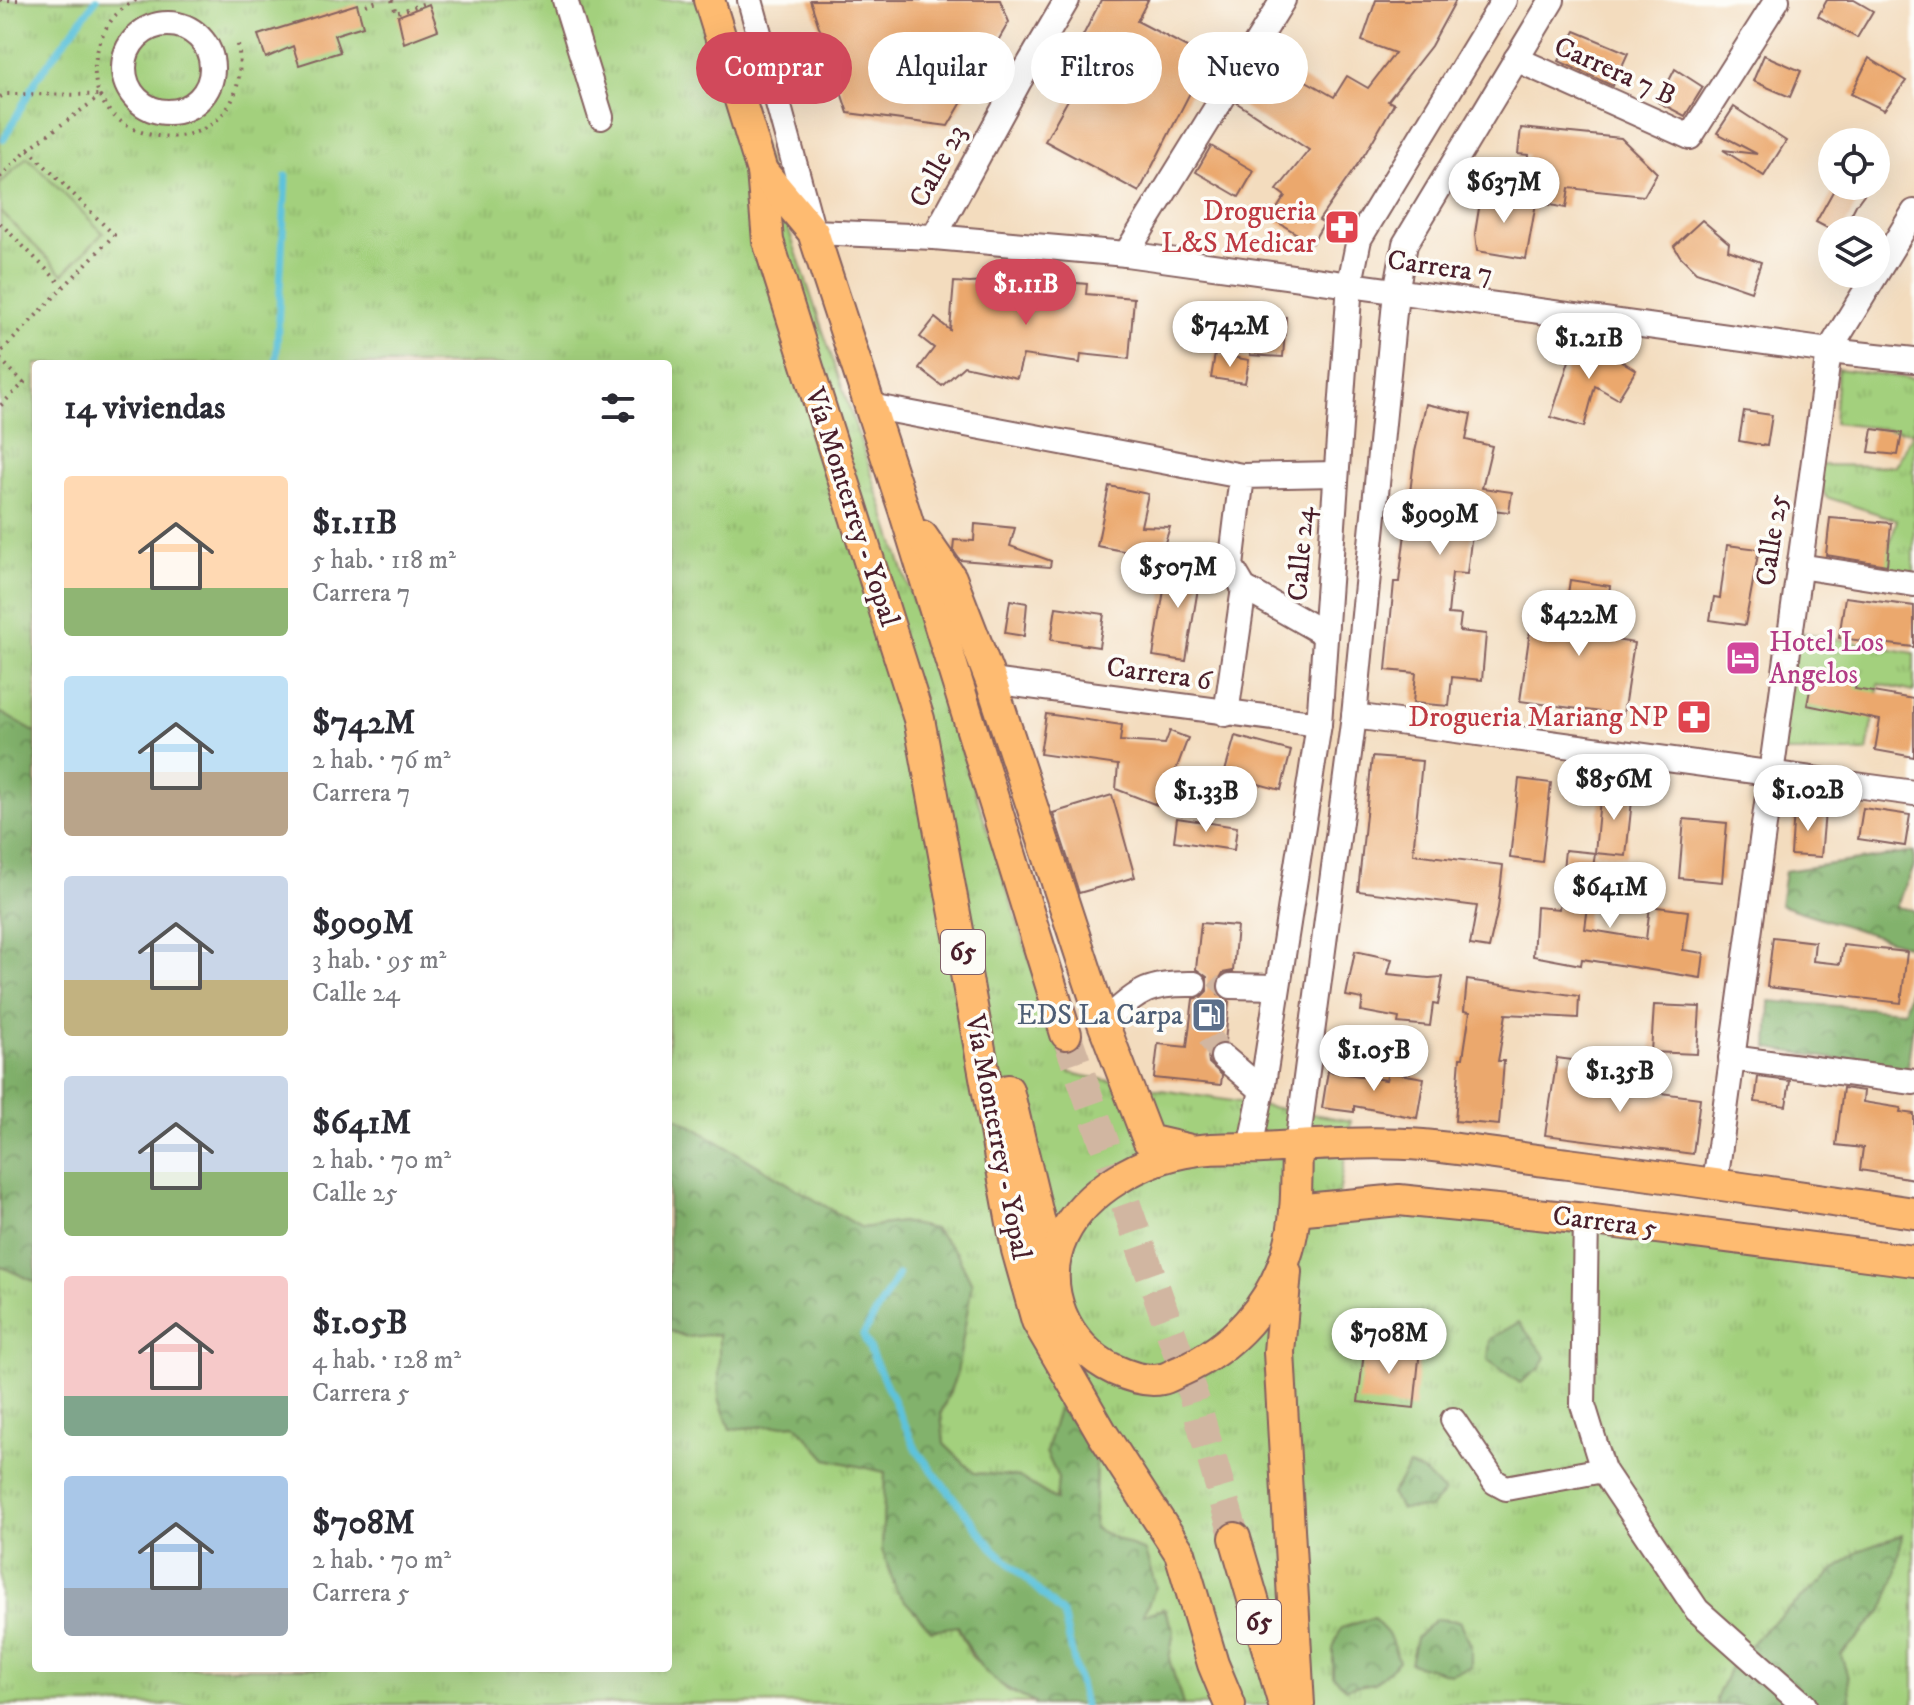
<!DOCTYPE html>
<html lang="es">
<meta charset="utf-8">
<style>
body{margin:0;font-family:"IM FELL DW Pica",serif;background:#f7f7f7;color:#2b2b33;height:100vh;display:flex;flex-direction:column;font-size:30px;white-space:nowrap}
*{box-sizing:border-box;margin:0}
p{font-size:26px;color:#7c7c81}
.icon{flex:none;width:44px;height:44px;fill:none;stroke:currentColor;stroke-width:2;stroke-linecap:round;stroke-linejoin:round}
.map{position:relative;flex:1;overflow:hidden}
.sheet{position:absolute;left:32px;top:360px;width:640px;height:1312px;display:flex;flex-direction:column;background:#fff;border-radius:8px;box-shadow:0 8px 32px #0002}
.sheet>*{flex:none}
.banner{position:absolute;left:696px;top:32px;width:760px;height:72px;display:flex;gap:16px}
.buttons{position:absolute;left:1818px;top:128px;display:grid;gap:16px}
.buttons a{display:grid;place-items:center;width:72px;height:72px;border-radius:50%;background:#fff;box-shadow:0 8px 32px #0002;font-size:40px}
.price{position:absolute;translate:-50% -68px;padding:0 18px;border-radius:28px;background:#fff;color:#222;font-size:26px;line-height:52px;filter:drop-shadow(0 2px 4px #0008)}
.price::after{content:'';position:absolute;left:50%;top:48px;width:24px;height:18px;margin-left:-12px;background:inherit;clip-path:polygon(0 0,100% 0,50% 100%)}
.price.on{background:#d1495b;color:#fff}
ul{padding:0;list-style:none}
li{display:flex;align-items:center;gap:24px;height:200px;padding:0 32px}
li span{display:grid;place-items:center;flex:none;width:224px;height:160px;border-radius:8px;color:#555}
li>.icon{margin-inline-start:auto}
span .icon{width:96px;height:96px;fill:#fffc;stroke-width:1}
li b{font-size:34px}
h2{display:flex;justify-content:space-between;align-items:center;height:96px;padding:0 32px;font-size:34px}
.tag{padding:0 28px;border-radius:36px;background:#fff;box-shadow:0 8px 32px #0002;font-size:28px;line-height:72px}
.tag.on{background:#d1495b;color:#fff}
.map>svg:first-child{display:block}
</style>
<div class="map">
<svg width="1914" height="1705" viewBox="0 0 1914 1705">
<defs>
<pattern id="grass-tufts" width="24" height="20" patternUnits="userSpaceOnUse" patternTransform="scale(2)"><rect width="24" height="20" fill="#a3d07d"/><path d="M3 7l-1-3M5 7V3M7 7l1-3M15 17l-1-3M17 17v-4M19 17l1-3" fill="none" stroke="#8eb26c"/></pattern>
<pattern id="forest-crowns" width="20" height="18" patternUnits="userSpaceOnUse" patternTransform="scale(2)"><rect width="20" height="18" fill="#82b26c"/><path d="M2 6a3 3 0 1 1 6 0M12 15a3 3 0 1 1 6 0" fill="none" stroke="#6c9059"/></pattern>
</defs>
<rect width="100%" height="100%" fill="#fdfcf7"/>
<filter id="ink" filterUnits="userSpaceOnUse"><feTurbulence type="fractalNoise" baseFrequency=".0125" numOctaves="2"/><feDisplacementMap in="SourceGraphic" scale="16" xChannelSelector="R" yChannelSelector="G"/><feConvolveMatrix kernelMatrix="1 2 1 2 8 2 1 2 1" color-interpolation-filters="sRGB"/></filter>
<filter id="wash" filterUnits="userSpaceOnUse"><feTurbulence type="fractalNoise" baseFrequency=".006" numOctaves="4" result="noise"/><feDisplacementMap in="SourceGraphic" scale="32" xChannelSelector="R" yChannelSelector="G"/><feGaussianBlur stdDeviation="1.8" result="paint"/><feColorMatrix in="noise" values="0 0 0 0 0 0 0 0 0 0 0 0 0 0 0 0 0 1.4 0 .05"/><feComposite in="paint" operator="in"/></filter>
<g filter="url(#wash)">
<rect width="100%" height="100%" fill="#f3dcbe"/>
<!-- grass -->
<g fill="url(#grass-tufts)" stroke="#767854" stroke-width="2">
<path d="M0 0H716L788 228 868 463 1053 1031 1070 1073C1163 1093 1258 1103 1351 1121L1336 1213 1400 1209 1914 1270V1705H1183L1169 1659 1174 1630 1164 1609 1142 1616 1094 1528 1096 1461 1076 1425 1046 1452 1058 1478 1057 1500 1019 1477 974 1473 944 1444 941 1413 957 1373 901 1222 862 1228 668 1112V364H36V733L0 712Z"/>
<polygon points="1838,369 1914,379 1914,573 1882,568 1897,520 1826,497 1812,465 1896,466 1913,432 1834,423"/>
<polygon points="1799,632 1914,653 1914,692 1879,684 1867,752 1778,752"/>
<polygon points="0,1266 36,1282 36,1668 668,1668 668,1330 687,1337 719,1333 719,1398 730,1429 796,1424 827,1459 885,1472 882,1550 957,1626 971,1656 1007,1690 1036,1703 0,1705"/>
</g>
<!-- forest -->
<g fill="url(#forest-crowns)" stroke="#66684c" stroke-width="2">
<polygon points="0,712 36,733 36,1282 0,1266"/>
<polygon points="1914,852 1914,867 1896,907 1914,910 1914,948 1780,905 1785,871"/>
<polygon points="1914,971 1914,1017 1907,1071 1768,1048 1770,1001 1904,1011"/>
<path d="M668 1112 862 1228 901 1222 934 1229 957 1253 972 1284 957 1373 941 1413 944 1444 974 1473 1019 1477 1056 1500 1058 1478 1046 1452 1058 1408 1076 1425 1096 1461 1094 1528 1145 1552 1156 1587 1143 1615 1164 1609 1174 1630 1169 1659 1183 1705H1034L1035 1703C990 1682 978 1671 958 1626L931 1630 897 1592 882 1550 885 1472 827 1459 796 1424 730 1429 719 1398V1334L687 1337 668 1330Z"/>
<polygon points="1519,1322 1546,1357 1540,1368 1520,1383 1488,1360 1490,1339"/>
<polygon points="1409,1466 1426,1474 1444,1493 1430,1508 1401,1509 1391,1494"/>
<polygon points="1902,1535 1896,1576 1883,1610 1841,1655 1848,1677 1851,1705 1717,1705 1716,1699 1731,1665 1765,1629 1858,1551"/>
<polygon points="1373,1618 1389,1635 1399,1661 1375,1683 1346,1688 1333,1676 1333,1649 1341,1628"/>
<polygon points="1436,1619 1459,1621 1471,1645 1471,1667 1450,1674 1410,1663 1416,1638"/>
</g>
<!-- garden -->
<polygon fill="#a3d07d" stroke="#767854" stroke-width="2" points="27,157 103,233 63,274 0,211 0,184"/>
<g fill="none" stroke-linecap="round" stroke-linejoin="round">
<!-- stream -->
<g stroke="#5dc2db" stroke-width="7">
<polyline points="4,139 37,78 96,0"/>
<polyline points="276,364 286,176"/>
<polyline points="898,1275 863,1335 917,1451 993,1548 1063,1614 1084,1705"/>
</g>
</g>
<g id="blocks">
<!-- building -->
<g fill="#eba86d">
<polygon points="810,0 1000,0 1009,22 948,126 848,113"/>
<polygon points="1101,0 1148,0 1137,21 1208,58 1139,192 1045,141 1084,71 1069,63"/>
<polygon points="1376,0 1456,0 1431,46 1388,101 1394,104 1366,152 1319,220 1324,223 1312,243 1271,218 1285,196 1277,190 1309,150 1237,103 1266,58 1334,97 1347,76 1368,88 1395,53 1362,41"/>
<polygon points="1827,0 1854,0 1873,11 1857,38 1818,16"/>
<polygon points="357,4 363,26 334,35 340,52 299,65 293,46 266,58 258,35"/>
<polygon points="429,4 438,30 404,43 398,16"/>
<polygon points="1575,31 1628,53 1613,86 1559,61"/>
<polygon points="1764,55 1801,71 1790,97 1753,81"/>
<polygon points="1869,58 1906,81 1884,110 1851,94"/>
<polygon points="1675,69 1703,87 1685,116 1658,102"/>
<polygon points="1734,107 1786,141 1764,176 1723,150 1757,154 1717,133"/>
<polygon points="1521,128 1621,138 1657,173 1644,196 1569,188 1566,208 1525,200 1528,155 1518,154"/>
<polygon points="1211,146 1254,171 1239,197 1196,172"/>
<polygon points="1836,186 1870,186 1856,205 1843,230 1831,230 1816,222"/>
<polygon points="1482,190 1536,203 1526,259 1477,251 1475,233"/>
<polygon points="1702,220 1729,243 1728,250 1761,262 1751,291 1696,272 1680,256 1674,246"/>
<polygon points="1032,279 1087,284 1086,294 1134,298 1129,359 1081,354 1080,363 1023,355 1017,378 964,366 942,386 919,368 934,348 920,337 935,318 950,330 954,282 970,283"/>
<polygon points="1184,307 1208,310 1204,335 1181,333"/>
<polygon points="1254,315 1286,317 1283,357 1250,355"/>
<polygon points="1576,339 1596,346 1636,370 1618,399 1595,386 1584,427 1551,417"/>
<polygon points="1215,354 1249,360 1245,383 1211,378"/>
<polygon points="1426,404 1471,414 1466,440 1492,446 1482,488 1512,492 1509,512 1475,508 1467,574 1452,573 1448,614 1461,615 1459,631 1486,634 1482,680 1452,677 1449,706 1413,703 1416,673 1386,670 1394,582 1399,582 1415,452"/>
<polygon points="1744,411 1772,415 1767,446 1739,441"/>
<polygon points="1873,429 1902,433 1898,455 1869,452"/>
<polygon points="1109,486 1148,494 1141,526 1170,527 1160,558 1097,546"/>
<polygon points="1830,518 1891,523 1887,565 1826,555"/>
<polygon points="975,524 1015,528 1010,546 1051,561 1050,567 960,560 953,550 954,540 974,541"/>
<polygon points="1727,545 1759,549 1745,625 1710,620 1714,597 1720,598"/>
<polygon points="1169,560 1202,564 1186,661 1153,656"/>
<polygon points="1570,580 1610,586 1603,638 1634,643 1623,715 1520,701 1530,631 1562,636"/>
<polygon points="1845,597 1914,606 1914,647 1839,638"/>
<polygon points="1010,600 1027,603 1024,636 1005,633"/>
<polygon points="1056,607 1104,614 1099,647 1051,640"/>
<polygon points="1814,670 1857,679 1855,689 1914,699 1914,757 1875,750 1880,720 1807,705"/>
<polygon points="1046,714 1122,725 1120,741 1165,744 1170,731 1188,738 1162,807 1116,789 1118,765 1040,754"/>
<polygon points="1235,736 1291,751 1281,790 1224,775"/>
<polygon points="1372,757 1422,761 1413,854 1503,865 1498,908 1489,948 1470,945 1477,906 1358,891"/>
<polygon points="1568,776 1588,778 1587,798 1566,797"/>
<polygon points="1519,779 1551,783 1542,862 1510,858"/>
<polygon points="1601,788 1633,791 1626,856 1595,853"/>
<polygon points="1112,795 1135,877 1079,893 1053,813"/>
<polygon points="1863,808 1910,815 1905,846 1858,839"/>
<polygon points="1794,810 1825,812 1821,857 1791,855"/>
<polygon points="1177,818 1237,827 1234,850 1174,841"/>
<polygon points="1684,819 1727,823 1722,882 1679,878"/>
<polygon points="1565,850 1595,853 1585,929 1646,939 1650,906 1688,911 1683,950 1704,953 1701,978 1582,959 1581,965 1533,956 1536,907 1559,909"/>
<polygon points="1201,923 1237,926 1233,971 1223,973 1216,985 1218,994 1229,1001 1225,1042 1212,1047 1208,1055 1209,1063 1222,1075 1221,1085 1154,1078 1158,1044 1187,1047 1193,999 1201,997 1207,991 1207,977 1196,969"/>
<polygon points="1773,937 1815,942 1813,961 1840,964 1843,945 1907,952 1901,1003 1767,987"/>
<polygon points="1355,951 1392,959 1388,974 1429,978 1443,977 1438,1005 1433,1004 1430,1026 1398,1023 1399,1018 1361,1011 1363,999 1346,996"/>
<polygon points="1467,980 1579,996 1578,1018 1506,1014 1498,1061 1504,1061 1499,1125 1455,1121 1460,1058 1463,1058 1470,1012 1464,1011"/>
<polygon points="1654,1005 1700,1007 1697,1054 1651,1052"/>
<polygon points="1557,1058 1579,1061 1575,1082 1700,1098 1693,1154 1545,1135"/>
<polygon points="1328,1071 1386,1080 1388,1072 1424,1078 1417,1118 1354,1106 1354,1112 1322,1108"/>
<polygon points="1758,1077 1790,1081 1786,1106 1755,1102"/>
<polygon points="1843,1088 1864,1091 1863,1102 1901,1108 1900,1112 1914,1114 1914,1179 1860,1170 1863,1148 1836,1145"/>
<polygon points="1365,1344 1420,1349 1414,1408 1358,1402"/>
</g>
</g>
</g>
<g filter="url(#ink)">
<use href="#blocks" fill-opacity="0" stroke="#85615e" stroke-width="2"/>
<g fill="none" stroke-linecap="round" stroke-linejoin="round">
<!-- minor-tunnel -->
<path stroke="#d1b6a1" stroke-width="24" stroke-dasharray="24 12" stroke-linecap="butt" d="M1223 1057C1200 1027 1196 1012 1226 985"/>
<!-- major-tunnel -->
<polyline stroke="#d1b6a1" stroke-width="30" stroke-dasharray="30 15" stroke-linecap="butt" points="1066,1034 1194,1398 1235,1538"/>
<defs>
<g id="minor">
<polyline points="565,0 601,117"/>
<polyline points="750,0 813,232 934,237 1126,254 1829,351 1914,360"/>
<circle cx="168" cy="68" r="44"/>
<polyline points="1516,59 1690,137 1777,0"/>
<polyline points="934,237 1018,83 1067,0"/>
<polyline points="1126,254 1283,0"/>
<polyline points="870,406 1242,476"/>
<polyline points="1799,566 1914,584"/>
<polyline points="1325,634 1244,588 1231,566 1242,476 1336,474"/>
<polyline points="991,681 1319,724"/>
<polyline points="1226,714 1244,588"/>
<polyline points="1354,716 1914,793"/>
<polyline points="1231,986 1277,987"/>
<path d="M1103 1023C1139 992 1145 983 1194 984"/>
<polyline points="1223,1057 1262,1090"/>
<polyline points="1731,1058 1914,1082"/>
<polyline points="1297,1146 1354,716 1396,292 1405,244 1552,0"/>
<polyline points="1250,1148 1262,1090 1319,724 1350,283 1359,239 1504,0"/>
<polyline points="1715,1183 1829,351 1914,212"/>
<polyline points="1586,1219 1583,1405 1603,1470 1697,1610 1804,1705"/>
<polyline points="1453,1420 1495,1482 1506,1488 1603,1470"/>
</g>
<g id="major">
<polyline points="709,0 762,171 768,241 919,719 1017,1250 1037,1321 1102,1433 1180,1553 1213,1664 1230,1705"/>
<polyline points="762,171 813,232 904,510 1066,1034"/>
<polyline points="922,536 951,578 991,681 1103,1023 1148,1140 1187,1149"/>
<polyline points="1008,1090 1051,1269"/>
<path d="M1297 1146C1296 1180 1298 1217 1288 1250 1272 1305 1233 1348 1181 1371 1175 1373 1168 1378 1162 1379 1147 1382 1128 1376 1115 1370 1065 1347 1039 1287 1063 1236 1085 1190 1144 1158 1193 1151 1215 1147 1240 1149 1263 1148 1313 1145 1373 1141 1423 1145 1472 1150 1520 1158 1568 1164 1684 1179 1799 1196 1914 1213"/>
<polyline points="1295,1210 1399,1200 1586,1219 1914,1261"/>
<polyline points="1286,1272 1279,1352 1299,1705"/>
<polyline points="1235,1538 1284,1705"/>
</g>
</defs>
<!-- minor casing -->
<use href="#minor" stroke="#85615e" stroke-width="28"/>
<!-- major casing -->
<use href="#major" stroke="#85615e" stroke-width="34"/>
<!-- path -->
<g stroke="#85615e" stroke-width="4" stroke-dasharray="2 6" stroke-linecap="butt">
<polyline points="0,0 21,0"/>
<path d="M136 0C115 11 102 29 97 52 72 158 264 176 237 39"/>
<polyline points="392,0 396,13 428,2"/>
<polyline points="366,5 380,0"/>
<polyline points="0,97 6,94 102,95 28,149"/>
<polyline points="0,177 28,149 114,235 0,353"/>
<polyline points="0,223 63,286"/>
<polyline points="0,359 24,383 0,406"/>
</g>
<!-- minor -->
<use href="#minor" stroke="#fff" stroke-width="24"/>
<!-- major -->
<use href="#major" stroke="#febb71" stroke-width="30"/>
</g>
</g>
<!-- icons -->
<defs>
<symbol id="pharmacy-square" viewBox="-11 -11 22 22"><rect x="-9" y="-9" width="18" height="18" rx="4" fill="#e0444e" stroke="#fdfcf7"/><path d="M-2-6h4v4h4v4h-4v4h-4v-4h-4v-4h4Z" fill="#fff"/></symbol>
<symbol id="hotel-square" viewBox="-11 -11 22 22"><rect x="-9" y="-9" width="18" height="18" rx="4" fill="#d1479c" stroke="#fdfcf7"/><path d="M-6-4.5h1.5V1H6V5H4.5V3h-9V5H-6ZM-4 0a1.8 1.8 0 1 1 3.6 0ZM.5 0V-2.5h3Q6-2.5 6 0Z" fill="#fff"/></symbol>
<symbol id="fuel-square" viewBox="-11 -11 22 22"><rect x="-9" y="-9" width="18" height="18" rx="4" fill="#5c6f8a" stroke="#fdfcf7"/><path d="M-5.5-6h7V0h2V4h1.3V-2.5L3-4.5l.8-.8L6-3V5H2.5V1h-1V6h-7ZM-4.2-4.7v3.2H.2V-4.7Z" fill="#fff"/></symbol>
</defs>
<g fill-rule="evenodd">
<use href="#pharmacy-square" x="1322" y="207" width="40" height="40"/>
<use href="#hotel-square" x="1723" y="638" width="40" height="40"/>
<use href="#pharmacy-square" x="1674" y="697" width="40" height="40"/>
<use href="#fuel-square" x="1189" y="995" width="40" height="40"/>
</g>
<g text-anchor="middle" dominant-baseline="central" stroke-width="7" stroke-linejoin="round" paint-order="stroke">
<!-- shield labels -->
<g fill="#fdfcf7" stroke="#806168" stroke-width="2">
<rect x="941" y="930" width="44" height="44" rx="6"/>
<rect x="1237" y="1600" width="44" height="44" rx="6"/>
</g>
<g font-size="26" font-weight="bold" fill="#4a1f2b">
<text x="963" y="952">65</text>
<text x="1259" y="1622">65</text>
</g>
<!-- street labels -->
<g font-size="28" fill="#4a1f2b" stroke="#fdfcf7">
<text transform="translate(1615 71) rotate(24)">Carrera 7 B</text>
<text transform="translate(938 166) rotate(-62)">Calle 23</text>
<text transform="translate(1440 267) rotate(8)">Carrera 7</text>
<text transform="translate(852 507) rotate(72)">Vía Monterrey - Yopal</text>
<text transform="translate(1772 540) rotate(-82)">Calle 25</text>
<text transform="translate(1301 554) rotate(-86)">Calle 24</text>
<text transform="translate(1159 674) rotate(8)">Carrera 6</text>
<text transform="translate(998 1137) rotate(79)">Vía Monterrey - Yopal</text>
<text transform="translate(1605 1222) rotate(7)">Carrera 5</text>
</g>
<!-- health labels -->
<g font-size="28" fill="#be3a42" stroke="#fdfcf7" text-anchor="end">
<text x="1316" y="211">Drogueria<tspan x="1316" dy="32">L&amp;S Medicar</tspan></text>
<text x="1668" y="717">Drogueria Mariang NP</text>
</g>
<!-- hotel labels -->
<g font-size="28" fill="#b23c85" stroke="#fdfcf7" text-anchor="start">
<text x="1769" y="642">Hotel Los<tspan x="1769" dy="32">Angelos</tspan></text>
</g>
<!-- service labels -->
<g font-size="28" fill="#4e5e75" stroke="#fdfcf7" text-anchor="end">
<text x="1183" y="1015">EDS La Carpa</text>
</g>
</g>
</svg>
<div class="buttons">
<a><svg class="icon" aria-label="locate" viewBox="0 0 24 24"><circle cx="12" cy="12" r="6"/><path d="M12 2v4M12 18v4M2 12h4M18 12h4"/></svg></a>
<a><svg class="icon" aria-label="layers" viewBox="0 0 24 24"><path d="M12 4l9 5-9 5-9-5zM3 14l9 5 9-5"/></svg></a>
</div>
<b class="price" style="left:1504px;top:225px">$637M</b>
<b class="price on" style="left:1026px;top:327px">$1.11B</b>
<b class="price" style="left:1230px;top:369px">$742M</b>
<b class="price" style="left:1589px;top:381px">$1.21B</b>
<b class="price" style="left:1440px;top:557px">$909M</b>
<b class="price" style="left:1178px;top:610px">$507M</b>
<b class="price" style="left:1579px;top:658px">$422M</b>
<b class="price" style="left:1614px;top:822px">$856M</b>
<b class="price" style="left:1808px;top:833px">$1.02B</b>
<b class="price" style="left:1206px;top:834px">$1.33B</b>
<b class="price" style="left:1610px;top:930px">$641M</b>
<b class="price" style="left:1374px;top:1093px">$1.05B</b>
<b class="price" style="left:1620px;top:1114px">$1.35B</b>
<b class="price" style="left:1389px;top:1376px">$708M</b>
<div class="banner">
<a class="tag on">Comprar</a>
<a class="tag">Alquilar</a>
<a class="tag">Filtros</a>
<a class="tag">Nuevo</a>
</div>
<section class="sheet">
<h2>14 viviendas<svg class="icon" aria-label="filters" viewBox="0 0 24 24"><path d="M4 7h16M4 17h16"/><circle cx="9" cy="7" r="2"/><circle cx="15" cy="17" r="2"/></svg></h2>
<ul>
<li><span style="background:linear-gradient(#ffd9b3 70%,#8fb573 0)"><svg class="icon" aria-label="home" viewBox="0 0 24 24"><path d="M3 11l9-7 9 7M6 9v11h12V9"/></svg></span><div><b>$1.11B</b><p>5 hab. · 118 m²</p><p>Carrera 7</p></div></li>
<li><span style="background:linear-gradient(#bfe0f5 60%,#b9a48a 0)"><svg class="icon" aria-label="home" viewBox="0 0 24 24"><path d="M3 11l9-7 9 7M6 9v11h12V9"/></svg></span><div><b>$742M</b><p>2 hab. · 76 m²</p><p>Carrera 7</p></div></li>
<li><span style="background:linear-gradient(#c9d6e8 65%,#c2b280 0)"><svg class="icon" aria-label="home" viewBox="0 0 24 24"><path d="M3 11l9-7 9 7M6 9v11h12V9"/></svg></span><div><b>$909M</b><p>3 hab. · 95 m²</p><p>Calle 24</p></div></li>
<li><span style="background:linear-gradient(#c9d6e8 60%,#8fb573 0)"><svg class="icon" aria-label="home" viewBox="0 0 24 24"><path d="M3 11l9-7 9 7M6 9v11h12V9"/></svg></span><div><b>$641M</b><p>2 hab. · 70 m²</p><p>Calle 25</p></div></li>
<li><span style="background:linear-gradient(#f6c9c9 75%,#7fa58c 0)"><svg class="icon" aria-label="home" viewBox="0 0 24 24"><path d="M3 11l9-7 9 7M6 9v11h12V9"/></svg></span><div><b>$1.05B</b><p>4 hab. · 128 m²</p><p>Carrera 5</p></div></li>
<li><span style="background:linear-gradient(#a9c7e8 70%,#9aa5b1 0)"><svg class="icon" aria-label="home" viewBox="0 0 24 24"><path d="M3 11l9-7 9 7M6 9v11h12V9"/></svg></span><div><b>$708M</b><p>2 hab. · 70 m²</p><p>Carrera 5</p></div></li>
</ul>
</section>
</div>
